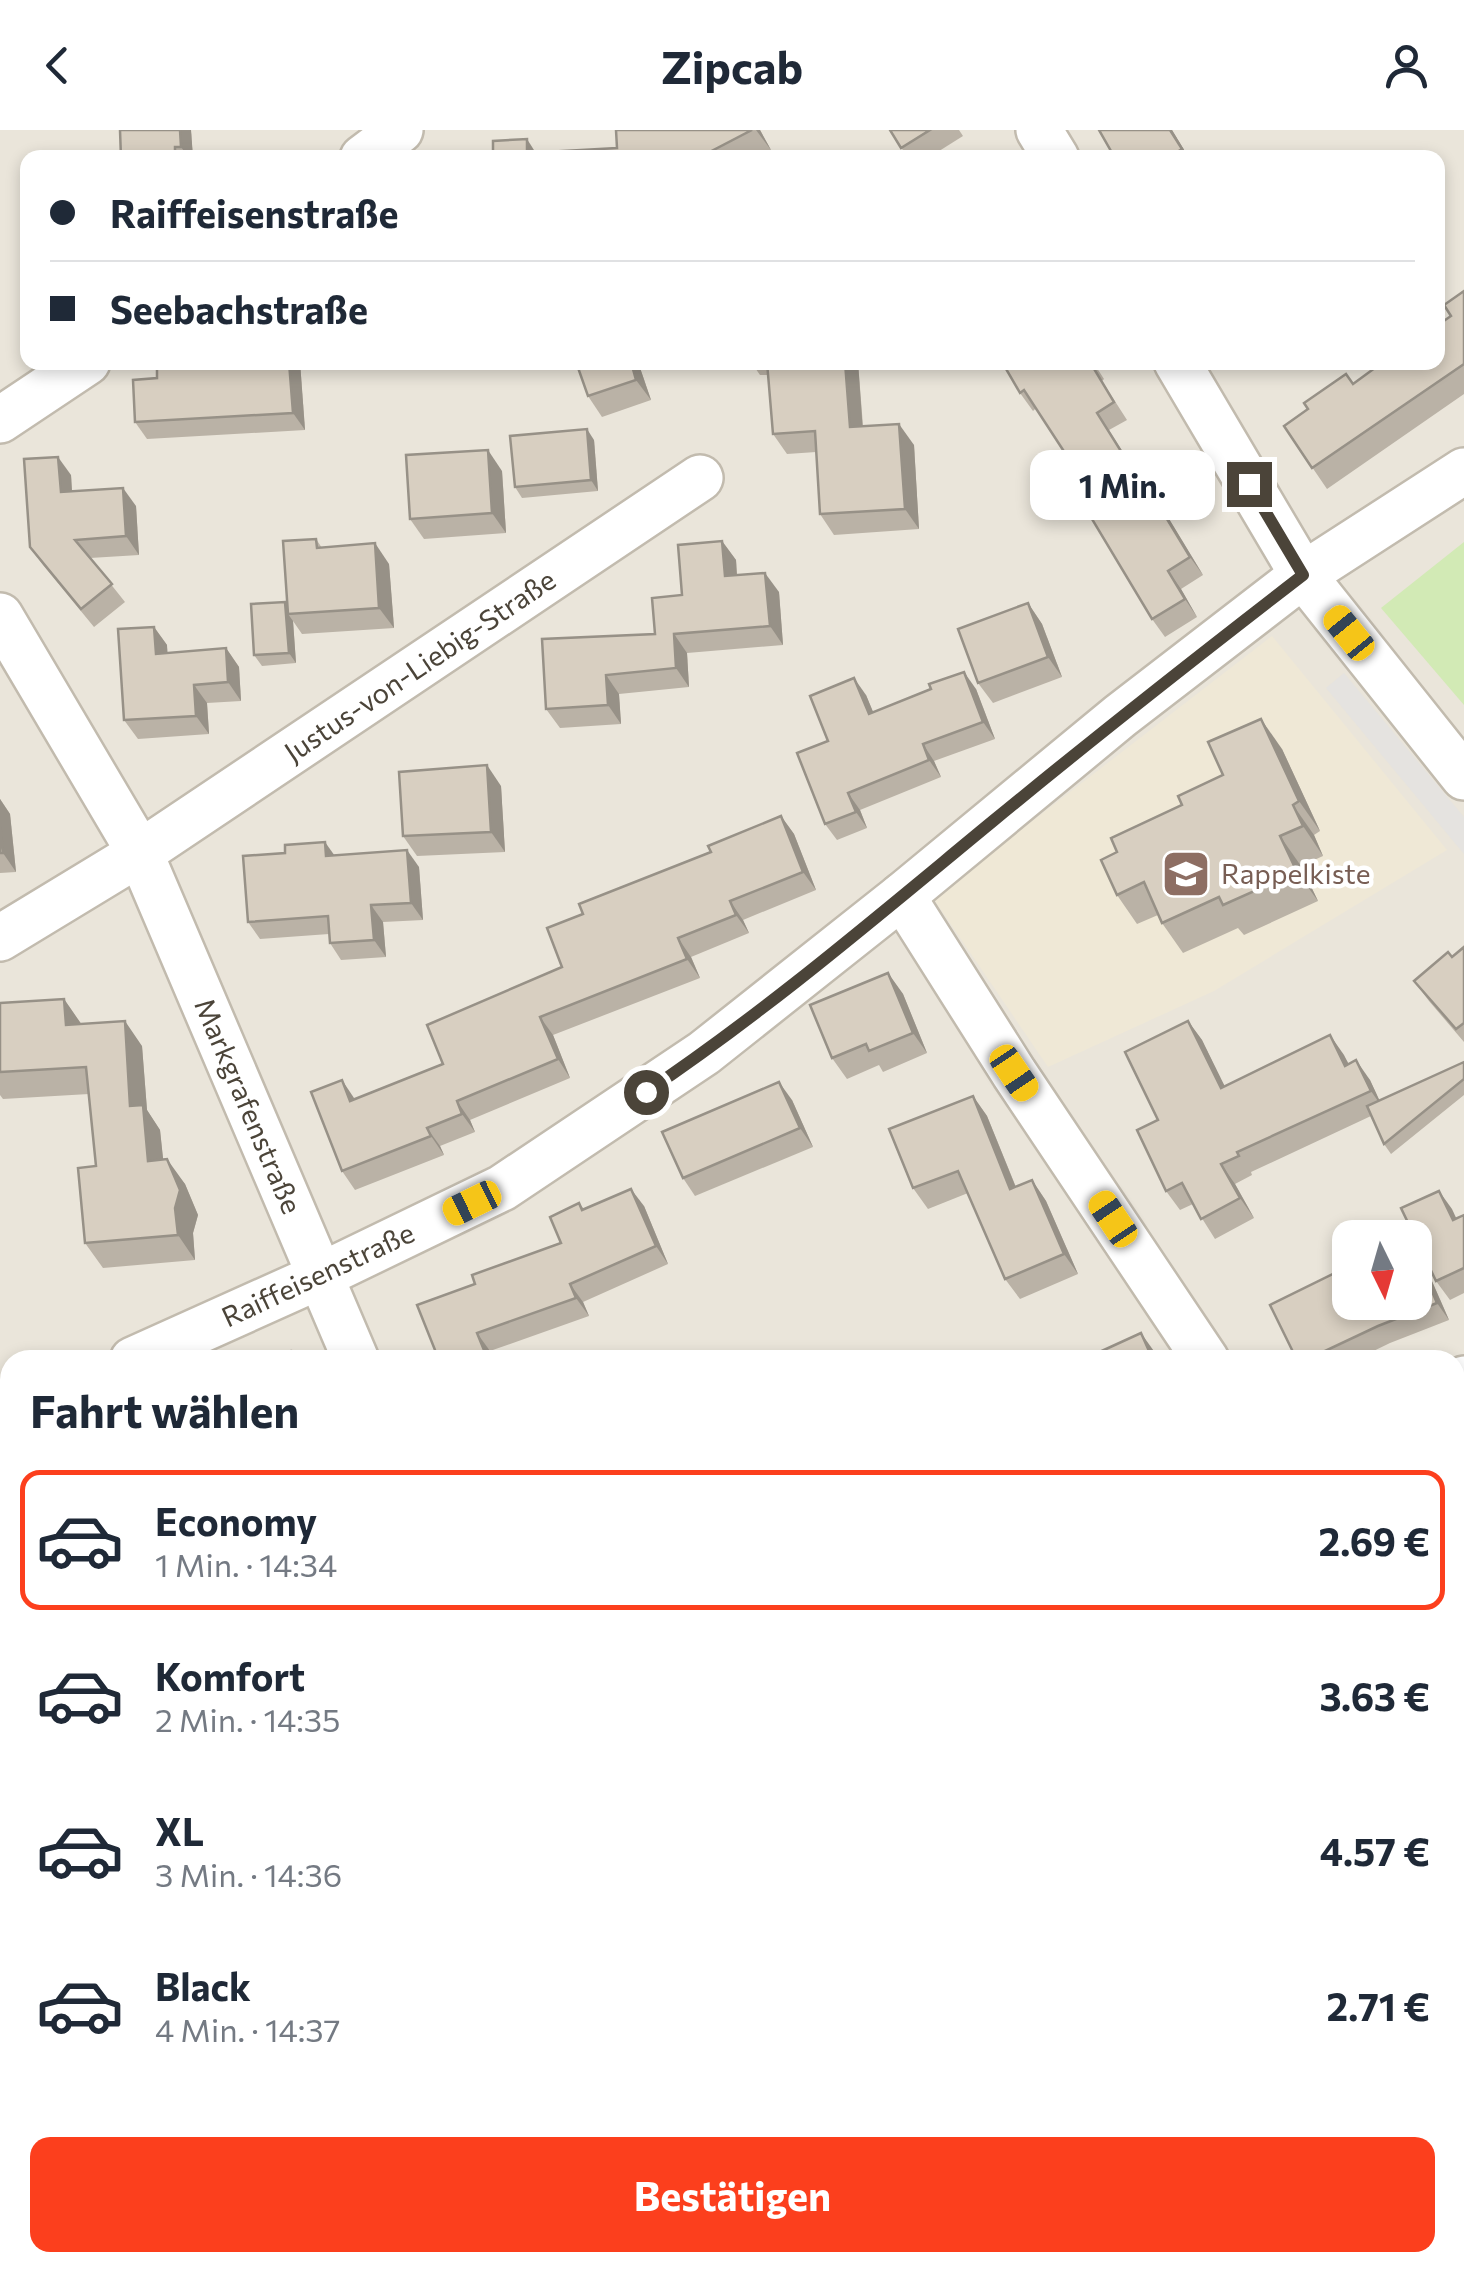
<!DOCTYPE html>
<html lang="de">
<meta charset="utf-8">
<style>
:root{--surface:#fff;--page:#f2f2f3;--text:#1f2937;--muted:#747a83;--line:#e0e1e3;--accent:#fc3f1d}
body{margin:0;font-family:Commissioner,sans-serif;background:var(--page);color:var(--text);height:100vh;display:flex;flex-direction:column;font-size:38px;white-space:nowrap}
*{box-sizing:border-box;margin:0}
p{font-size:32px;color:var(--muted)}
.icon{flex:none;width:55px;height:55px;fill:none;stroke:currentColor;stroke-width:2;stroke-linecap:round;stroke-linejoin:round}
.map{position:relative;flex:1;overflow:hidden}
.side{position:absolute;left:0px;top:1220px;width:1465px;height:922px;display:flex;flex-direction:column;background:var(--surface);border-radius:30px 30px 0 0;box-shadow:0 5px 15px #0003}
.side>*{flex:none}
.top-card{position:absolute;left:20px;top:20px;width:1425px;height:220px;border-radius:20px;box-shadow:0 5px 15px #0003;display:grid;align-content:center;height:220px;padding:0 30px;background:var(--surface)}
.needle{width:65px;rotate:175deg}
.tools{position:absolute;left:1332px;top:1090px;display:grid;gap:20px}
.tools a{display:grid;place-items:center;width:100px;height:100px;border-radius:20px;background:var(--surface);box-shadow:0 5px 15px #0003;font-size:50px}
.end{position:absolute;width:45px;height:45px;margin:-22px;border:12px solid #4b4439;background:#fff;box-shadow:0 0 0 5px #fff}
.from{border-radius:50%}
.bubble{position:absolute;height:70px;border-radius:20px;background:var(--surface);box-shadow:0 5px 15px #0003;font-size:32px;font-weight:700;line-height:70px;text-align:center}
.car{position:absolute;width:30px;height:60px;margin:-30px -15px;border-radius:12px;box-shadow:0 0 8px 2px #0007;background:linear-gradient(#f5c518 24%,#345 0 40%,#f5c518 0 76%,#345 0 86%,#f5c518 0)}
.top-card b{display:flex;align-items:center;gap:35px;height:95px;font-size:38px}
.top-card b+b{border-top:2px solid var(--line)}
.top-card i{width:25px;height:25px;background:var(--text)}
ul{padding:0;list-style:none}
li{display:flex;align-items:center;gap:30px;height:140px;margin:0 20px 15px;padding:0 10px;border:5px solid transparent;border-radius:20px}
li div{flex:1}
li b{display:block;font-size:38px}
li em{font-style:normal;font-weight:700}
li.current{border-color:var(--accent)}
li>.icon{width:90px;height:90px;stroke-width:1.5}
h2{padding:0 30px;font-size:45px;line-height:120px}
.button{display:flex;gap:20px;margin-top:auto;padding:20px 30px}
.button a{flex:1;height:115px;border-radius:20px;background:var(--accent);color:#fff;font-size:40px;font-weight:700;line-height:115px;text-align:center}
header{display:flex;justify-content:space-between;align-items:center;height:130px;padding:0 30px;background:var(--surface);font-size:45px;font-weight:700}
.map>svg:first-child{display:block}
.residential{fill:#eae5da;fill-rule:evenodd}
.education{fill:#efe8d6}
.green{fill:#d2eab5}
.parking{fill:#e5e3e0}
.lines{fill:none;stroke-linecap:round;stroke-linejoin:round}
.minor-casing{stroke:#c2bbae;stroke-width:50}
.minor{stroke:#fff;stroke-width:45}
.wall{fill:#bab2a6}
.shaded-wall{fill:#979187}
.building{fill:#d8cfc1;stroke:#979187;stroke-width:2.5}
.route{stroke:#4b4439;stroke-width:12}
.labels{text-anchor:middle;stroke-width:9;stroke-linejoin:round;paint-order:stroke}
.street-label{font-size:28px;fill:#4b4439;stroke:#fff}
.education-label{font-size:28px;fill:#785e54;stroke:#fff;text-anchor:start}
</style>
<header><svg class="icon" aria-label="back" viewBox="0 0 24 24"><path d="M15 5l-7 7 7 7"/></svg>Zipcab<svg class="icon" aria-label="person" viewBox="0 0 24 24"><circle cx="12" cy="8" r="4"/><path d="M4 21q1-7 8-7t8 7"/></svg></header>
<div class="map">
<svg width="1464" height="2141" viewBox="0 0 1464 2141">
<rect width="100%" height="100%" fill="#f6f3ec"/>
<path class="residential" d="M0,0H1464V2141H0ZM28,28H1438V232H28ZM1350,1108H1415V1172H1350ZM10,1230H1455V2132H10Z"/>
<path class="education" d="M1272,506L1447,720L1214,861L1048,937L933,768Z"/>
<g class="green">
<path d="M1464,412V575L1381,478Z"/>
<path d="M1086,2133L1090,2141H740L737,2133Z"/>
</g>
<path class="parking" d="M1344,543L1464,687V724L1326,558Z"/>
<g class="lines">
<g class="minor-casing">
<g id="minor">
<path d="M1039,0L1056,28"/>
<path d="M363,28L400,0"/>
<path d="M1177,232L1303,445L1464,647"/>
<path d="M0,290L87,232"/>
<path d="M0,486L140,723L356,1230"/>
<path d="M902,766L1014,943L1206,1230"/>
<path d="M0,808L140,723L700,348"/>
<path d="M133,1230L320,1146L502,1058L704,923L902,766L1120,586L1303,445L1464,341"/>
<path d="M1455,1254L1464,1249"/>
<path d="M0,1289L10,1285"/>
<path d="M0,1730L10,1727"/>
<path d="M1455,1812L1464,1804"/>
<path d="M0,2106L10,2103"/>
<path d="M334,2132L337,2141"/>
<path d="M712,2132L716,2141"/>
</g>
</g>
<use href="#minor" class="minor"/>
</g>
<g class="wall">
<path d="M191,0L193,28H121Z"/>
<path d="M616,0H760L771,20L756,28H493L536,23L617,18Z"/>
<path d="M890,0H959L963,6L928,28H908Z"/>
<path d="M1172,0L1189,28H1115Z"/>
<path d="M1464,161V264L1327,359L1284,296L1353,254L1451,186Z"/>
<path d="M206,232H300L305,300L147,309L135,292L157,248Z"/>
<path d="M576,232H638L651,270L602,287L588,266Z"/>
<path d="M751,232H858L863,296L914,315L919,399L834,405L820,384L816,322L787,324L773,304L768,245H760Z"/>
<path d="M1002,232H1093L1104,249L1102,251L1127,290L1109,300L1145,357L1160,374L1203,445L1181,459L1197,487L1165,507L1152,489L1065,323L1036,278L1033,281L1020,263Z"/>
<path d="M594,310L598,361L522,368L515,357Z"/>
<path d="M502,341L506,403L424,409L410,389Z"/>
<path d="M71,345L72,361L136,376L139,425L90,428L125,472L94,497L43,435L30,417Z"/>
<path d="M316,409L322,418L389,434L394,498L302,504L293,491L296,533L262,536L254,525L288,475Z"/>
<path d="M722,411L736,430L737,445L779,462L783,515L687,523L689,557L619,564L621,594L560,598L546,579L655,504Z"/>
<path d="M1028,473L1042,494L1062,547L993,573L978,553Z"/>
<path d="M154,497L167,515V523L226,518L239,537L241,571L207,573L209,604L138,609L124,590Z"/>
<path d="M976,559L995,609L934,631L941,647L860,680L867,698L837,710L825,694L828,611L866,565L873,582Z"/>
<path d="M1282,619L1320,701L1314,705L1323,726L1301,736L1318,771L1244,805L1238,798L1183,823L1162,793L1158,785L1137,794L1117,765V722L1182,675Z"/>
<path d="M501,656L505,722L417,726L403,706Z"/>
<path d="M0,669L10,684L16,742L0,743Z"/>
<path d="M781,686L794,704L816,760L743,790L749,803L691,827L700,848L553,905L570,948L470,990L475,1002L440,1016L444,1025L355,1060L342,1041L355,969L443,934L562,837L583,784Z"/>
<path d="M334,725L419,737L423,790L383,792L386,827L341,830L330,813L329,804L260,809L248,792Z"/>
<path d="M1464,817V912L1429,871L1414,851L1452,827Z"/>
<path d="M888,843L903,864L927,923L883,942L879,935L847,949L832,928Z"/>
<path d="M64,869L81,894L142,916L147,980L160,1000L163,1029L185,1054L198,1085L193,1103L195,1130L103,1138L85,1113L96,1036L89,964L3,969L0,965V873Z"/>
<path d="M1188,891L1202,910L1224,956L1330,905L1349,934L1370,950L1379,970L1464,932V965L1391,1024L1384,1014L1371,986L1251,1042L1252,1045L1235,1054L1254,1088L1215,1109L1193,1074L1180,1080L1166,1061L1158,990Z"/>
<path d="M973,966L987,986L1016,1057L1032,1050L1046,1071L1078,1144L1020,1169L1005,1149L968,1063L928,1079L913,1058Z"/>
<path d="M792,970L813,1017L695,1066L683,1048Z"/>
<path d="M1439,1061L1456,1089L1464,1085V1163L1450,1170L1436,1151Z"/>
<path d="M579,1073L584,1079L644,1076L668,1134L583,1172L589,1186L490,1221L493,1230H439L475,1154L561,1113Z"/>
<path d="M1419,1131L1431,1149L1449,1190L1390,1213L1355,1230H1297L1347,1161L1350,1166Z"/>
<path d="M0,1334L10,1340V1425L0,1426Z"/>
<path d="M1464,1351V1437L1455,1442V1357Z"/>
<path d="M10,1517V1656L0,1660V1550L8,1547Z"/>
<path d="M1455,1692L1464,1703V1736L1455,1743Z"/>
<path d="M10,1808V1866L0,1869V1811Z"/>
<path d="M1464,1873V1954L1455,1961V1879Z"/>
<path d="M10,1971V2060L0,2063V1975Z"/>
<path d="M461,2132H485L468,2141Z"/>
<path d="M1141,2132H1196L1180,2141H1167L1165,2139L1161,2141H1147Z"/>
</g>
<g class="shaded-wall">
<path d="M180,0H191L193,28H189L181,17Z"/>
<path d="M756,0H760L771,20Z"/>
<path d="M1170,0H1172L1189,28L1182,19Z"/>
<path d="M527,9L539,28L527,23Z"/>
<path d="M289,232H300L305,300L293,283Z"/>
<path d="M631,232H638L651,270L636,250Z"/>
<path d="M845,232H858L864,317L850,297Z"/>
<path d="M899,294L914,315L919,399L905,379Z"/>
<path d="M587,299L594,310L598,361L591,350Z"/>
<path d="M488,320L502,341L506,403L492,383Z"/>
<path d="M58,327L71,345L73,380L61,362Z"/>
<path d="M1147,356L1160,374L1203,445L1190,427Z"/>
<path d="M123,358L136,376L139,425L126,406Z"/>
<path d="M722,411L736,430L738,465L725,446Z"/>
<path d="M375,413L389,434L394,498L379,478Z"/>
<path d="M1168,441L1181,459L1197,487L1185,469Z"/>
<path d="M765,443L779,462L783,515L770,496Z"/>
<path d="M285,472L293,482L288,484L293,491L296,533L289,523Z"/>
<path d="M1028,473L1042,494L1062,547L1048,527Z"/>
<path d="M154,497L167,515L169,543L156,524Z"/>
<path d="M674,504L687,523L689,557L676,538Z"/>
<path d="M226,518L239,537L241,571L228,552Z"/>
<path d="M964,542L976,559L995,609L983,592Z"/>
<path d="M606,545L619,564L621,594L608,575Z"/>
<path d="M854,548L866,565L881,601L869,584Z"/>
<path d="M194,555L207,573L209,604L196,586Z"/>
<path d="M1261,589L1282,619L1320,701L1299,671Z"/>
<path d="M923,614L934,631L941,647L929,630Z"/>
<path d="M487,635L501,656L505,722L491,702Z"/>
<path d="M848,663L860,680L867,698L856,682Z"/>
<path d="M0,669L10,684L16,742L3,723L0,693Z"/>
<path d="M1293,675L1314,705L1323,726L1303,696Z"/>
<path d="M781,686L794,704L816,760L803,742Z"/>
<path d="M1280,706L1301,736L1318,771L1297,742Z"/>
<path d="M325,712L337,729L326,726Z"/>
<path d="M407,720L419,737L423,790L411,773Z"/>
<path d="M730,771L743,790L749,803L736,785Z"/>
<path d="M371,775L383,792L386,827L374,810Z"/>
<path d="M678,808L691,827L700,848L687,829Z"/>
<path d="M888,843L903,864L927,923L913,903Z"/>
<path d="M64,869L82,895H66Z"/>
<path d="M540,887L553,905L570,948L558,929Z"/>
<path d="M125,891L142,916L147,980L160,1000L166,1056L148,1031L130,976Z"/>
<path d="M1188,891L1202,910L1235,977L1221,958Z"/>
<path d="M1330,905L1344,925L1359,955L1345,936Z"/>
<path d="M1356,930L1370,950L1384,980L1371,961Z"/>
<path d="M342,950L354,968L363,989L350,971Z"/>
<path d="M779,952L792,970L813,1017L800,998Z"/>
<path d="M973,966L987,986L1025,1080L1010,1059Z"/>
<path d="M457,971L470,990L475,1002L462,984Z"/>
<path d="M427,998L440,1016L444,1025L431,1006Z"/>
<path d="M167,1029L185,1054L198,1085L193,1103L195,1130L178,1105Z"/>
<path d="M1221,1034L1235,1054L1254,1088L1240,1068Z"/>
<path d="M1032,1050L1046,1071L1078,1144L1064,1124Z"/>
<path d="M631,1059L644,1076L668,1134L656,1116Z"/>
<path d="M1439,1061L1452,1079L1464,1105L1453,1090Z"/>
<path d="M1419,1131L1431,1149L1449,1190L1437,1173Z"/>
<path d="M1335,1143L1347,1161L1350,1166V1172Z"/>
<path d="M570,1154L583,1172L589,1186L576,1168Z"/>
<path d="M477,1203L490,1221L493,1230H488Z"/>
<path d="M1141,1203L1156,1224L1158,1230H1153Z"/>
</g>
<g class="building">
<path d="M120,0H180L181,17H175V28H121Z"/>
<path d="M616,0H752L698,28H493V11L527,9V23L617,18Z"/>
<path d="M890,0H930L901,18Z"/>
<path d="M1099,0H1170L1182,19L1167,28H1115Z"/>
<path d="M1464,161V234L1312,338L1284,296L1308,279L1304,273L1346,244L1353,254L1383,232H1438V195L1451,186L1444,175Z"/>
<path d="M206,232H289L293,283L135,292L133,250L157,248V237Z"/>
<path d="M576,232H631L636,250L588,266Z"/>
<path d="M767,232H845L850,297L899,294L905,379L820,384L815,301L773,304Z"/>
<path d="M1002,232H1090L1114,272L1097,283L1144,358L1147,356L1190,427L1168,441L1185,469L1152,489L1056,329L1065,323L1024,260L1020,263Z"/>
<path d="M587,299L591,350L515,357L510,306Z"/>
<path d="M488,320L492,383L410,389L406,325Z"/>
<path d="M58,327L61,362L123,358L126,406L75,410L112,454L81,479L30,417L24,329Z"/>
<path d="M316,409L317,418L375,413L379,478L288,484L283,411Z"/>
<path d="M722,411L725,446L765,443L770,496L674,504L676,538L606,545L608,575L546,579L542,509L655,504L652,468L682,465L678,415Z"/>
<path d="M285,472L289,523L254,525L251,474Z"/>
<path d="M1028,473L1048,527L978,553L958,499Z"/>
<path d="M154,497L156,524L226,518L228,552L194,555L196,586L124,590L118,499Z"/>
<path d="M964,542L983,592L923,614L929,630L848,663L856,682L825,694L797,623L828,611L810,566L854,548L869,584L931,559L929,554Z"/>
<path d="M1261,589L1299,671L1293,675L1303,696L1280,706L1297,742L1223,775L1219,767L1162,793L1144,752L1117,765L1101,730L1117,722L1111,708L1182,675L1178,666L1223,645L1208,612Z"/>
<path d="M487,635L491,702L403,706L399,642Z"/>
<path d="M781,686L803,742L730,771L736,785L678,808L687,829L540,887L558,929L457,971L462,984L427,998L431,1006L342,1041L311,962L342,950L350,971L443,934L427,895L562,837L547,798L583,784L579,774L711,722L708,716Z"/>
<path d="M0,693L3,723H0Z"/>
<path d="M325,712L326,726L407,720L411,773L371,775L374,810L330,813L328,786L248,792L243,726L285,723V715Z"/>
<path d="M1464,817V893L1456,899L1414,851L1448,822L1452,827Z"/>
<path d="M888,843L913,903L869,921L866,914L832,928L810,875Z"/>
<path d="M64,869L66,895L125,891L130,976L143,975L148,1031L167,1029L180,1060L175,1078L178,1105L85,1113L78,1038L96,1036L86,937L0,942V873Z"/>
<path d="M1188,891L1221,958L1330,905L1345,936L1356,930L1371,961L1237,1022L1239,1026L1221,1034L1240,1068L1201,1089L1182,1053L1166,1061L1137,1000L1158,990L1125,922Z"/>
<path d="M1464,932V949L1384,1014L1367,976Z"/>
<path d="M779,952L800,998L683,1048L662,1002Z"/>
<path d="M973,966L1010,1059L1032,1050L1064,1124L1005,1149L958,1041L913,1058L889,999Z"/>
<path d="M631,1059L656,1116L570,1154L576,1168L477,1203L488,1230H439L417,1175L475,1154L472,1145L561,1113L550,1087L579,1073L582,1080Z"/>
<path d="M1439,1061L1453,1090L1464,1085V1138L1436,1151L1401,1078Z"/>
<path d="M1419,1131L1437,1173L1378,1196L1306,1230H1297L1270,1175L1335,1143L1347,1168L1350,1167V1172H1415V1133Z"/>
<path d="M1141,1203L1153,1230H1082Z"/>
<path d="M291,1221L292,1230H223V1227Z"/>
<path d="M0,1334H6V1342H10V1406L0,1407Z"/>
<path d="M1464,1351V1409L1455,1414V1357Z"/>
<path d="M10,1517V1633L0,1636V1550L8,1547L0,1521Z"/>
<path d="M1455,1692L1464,1703L1455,1710Z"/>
<path d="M10,1808V1852L8,1845L0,1847V1811Z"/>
<path d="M1464,1873V1928L1455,1934V1879Z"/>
<path d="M10,1971V2037L0,2041V1975Z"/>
<path d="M1455,2113L1464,2124V2141H1413L1423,2132H1455Z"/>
<path d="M178,2132H202L205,2141H157Z"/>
<path d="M498,2132H558L562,2141H503Z"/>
</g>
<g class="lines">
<path class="route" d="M646,962C768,880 880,784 993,691C1095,607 1198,526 1303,445L1249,354"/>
</g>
<defs>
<g id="school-square" transform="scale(2.5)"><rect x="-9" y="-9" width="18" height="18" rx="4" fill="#8d6e63" stroke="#fff"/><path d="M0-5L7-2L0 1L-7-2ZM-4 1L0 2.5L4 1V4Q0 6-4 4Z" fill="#fff"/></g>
</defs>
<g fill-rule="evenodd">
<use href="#school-square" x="1186" y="744"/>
</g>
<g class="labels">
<g class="street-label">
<text transform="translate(420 536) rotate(-34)" y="10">Justus-von-Liebig-Straße</text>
<text transform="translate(248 976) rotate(67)" y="10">Markgrafenstraße</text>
<text transform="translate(318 1145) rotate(-25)" y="10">Raiffeisenstraße</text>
</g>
<g class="education-label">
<text x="1221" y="754">Rappelkiste</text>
</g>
</g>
</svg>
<div class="tools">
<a><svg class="needle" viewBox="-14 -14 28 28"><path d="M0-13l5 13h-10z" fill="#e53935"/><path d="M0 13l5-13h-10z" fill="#747a83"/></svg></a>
</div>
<i class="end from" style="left:646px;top:962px"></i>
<i class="end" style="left:1249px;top:354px"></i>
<div class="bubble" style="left:1030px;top:320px;width:185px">1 Min.</div>
<i class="car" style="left:1349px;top:503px;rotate:321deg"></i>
<i class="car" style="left:1014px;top:943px;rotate:146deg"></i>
<i class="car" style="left:472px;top:1073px;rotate:244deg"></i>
<i class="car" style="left:1113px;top:1089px;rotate:326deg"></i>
<div class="top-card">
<b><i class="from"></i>Raiffeisenstraße</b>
<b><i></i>Seebachstraße</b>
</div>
<section class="side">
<h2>Fahrt wählen</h2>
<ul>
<li class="current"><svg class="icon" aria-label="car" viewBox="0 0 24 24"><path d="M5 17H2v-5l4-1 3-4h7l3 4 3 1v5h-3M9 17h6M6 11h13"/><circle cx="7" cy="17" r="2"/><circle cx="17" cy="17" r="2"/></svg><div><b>Economy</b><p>1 Min. · 14:34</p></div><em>2.69 €</em></li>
<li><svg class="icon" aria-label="car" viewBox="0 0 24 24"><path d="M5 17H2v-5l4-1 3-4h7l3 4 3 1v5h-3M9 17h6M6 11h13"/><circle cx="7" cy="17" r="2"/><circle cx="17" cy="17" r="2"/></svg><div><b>Komfort</b><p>2 Min. · 14:35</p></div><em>3.63 €</em></li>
<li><svg class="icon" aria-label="car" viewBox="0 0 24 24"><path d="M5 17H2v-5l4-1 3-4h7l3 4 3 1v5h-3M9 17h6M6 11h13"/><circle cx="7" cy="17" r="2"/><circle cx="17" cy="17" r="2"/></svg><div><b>XL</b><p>3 Min. · 14:36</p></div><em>4.57 €</em></li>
<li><svg class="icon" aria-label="car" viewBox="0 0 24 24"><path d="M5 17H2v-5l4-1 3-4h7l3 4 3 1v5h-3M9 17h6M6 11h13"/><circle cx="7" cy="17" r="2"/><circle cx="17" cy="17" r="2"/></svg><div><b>Black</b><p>4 Min. · 14:37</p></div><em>2.71 €</em></li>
</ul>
<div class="button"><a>Bestätigen</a></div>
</section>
</div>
